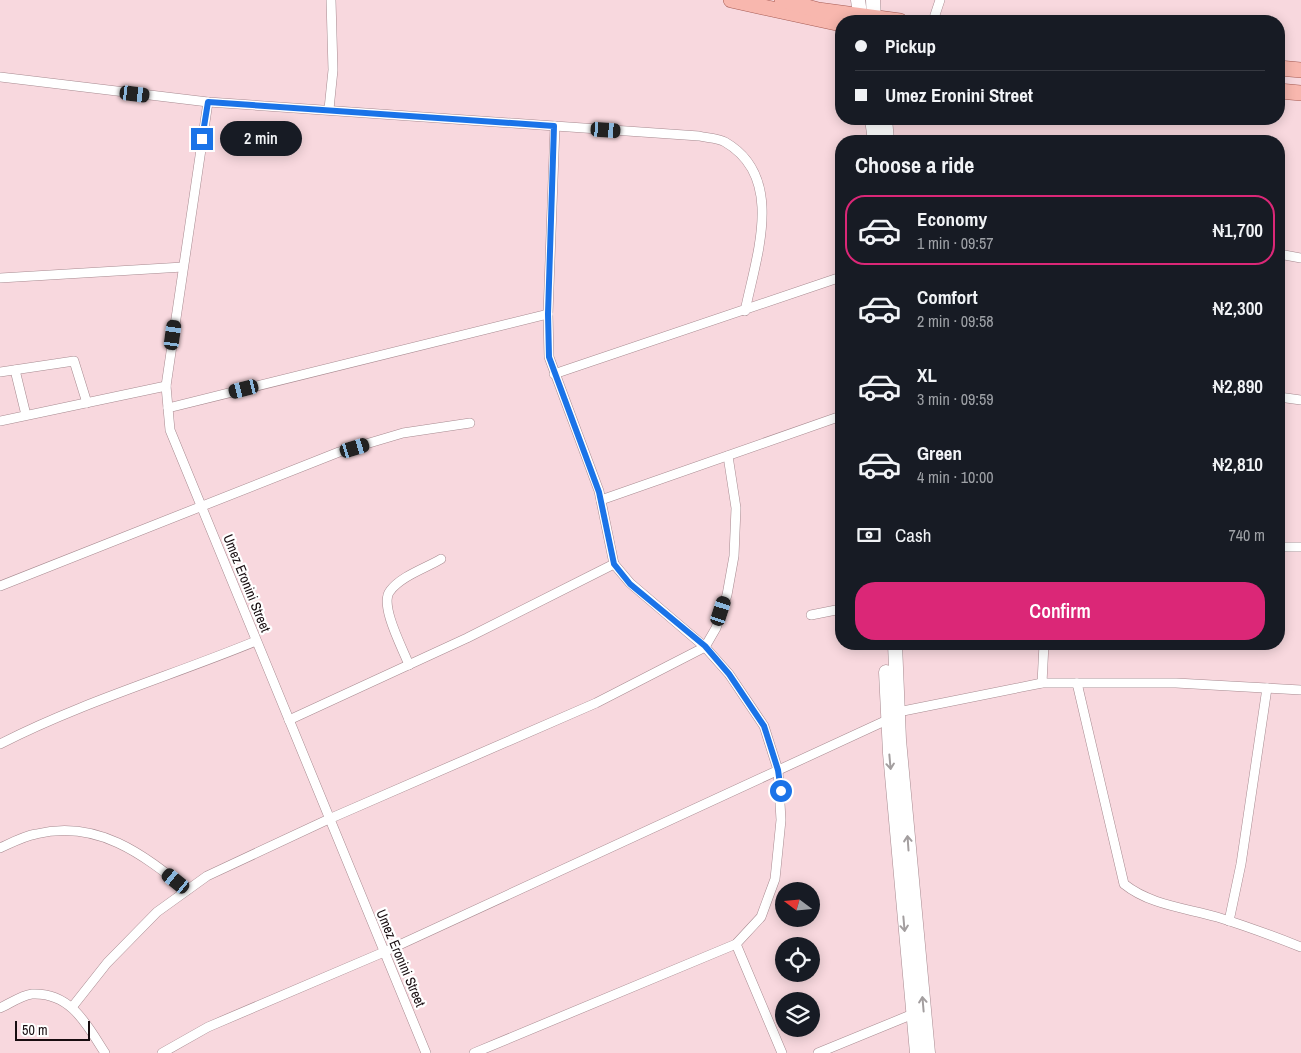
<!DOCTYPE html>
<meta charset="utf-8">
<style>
:root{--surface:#171b24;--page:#20242c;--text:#f1f3f6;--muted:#9ea1a6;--line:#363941;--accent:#db2777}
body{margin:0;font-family:"Archivo Narrow",sans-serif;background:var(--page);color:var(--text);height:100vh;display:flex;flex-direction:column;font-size:19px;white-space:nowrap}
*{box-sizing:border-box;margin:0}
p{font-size:16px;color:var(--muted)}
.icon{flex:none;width:28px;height:28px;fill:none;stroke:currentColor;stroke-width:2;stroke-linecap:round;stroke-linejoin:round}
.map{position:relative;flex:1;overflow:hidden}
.side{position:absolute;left:835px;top:135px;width:450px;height:515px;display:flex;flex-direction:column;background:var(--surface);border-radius:20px;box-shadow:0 2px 12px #0003}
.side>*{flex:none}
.top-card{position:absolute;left:835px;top:15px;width:450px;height:110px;border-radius:20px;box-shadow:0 2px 12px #0003;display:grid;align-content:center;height:110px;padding:0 20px;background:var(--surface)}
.needle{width:32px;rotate:286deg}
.controls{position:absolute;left:775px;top:882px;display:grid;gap:10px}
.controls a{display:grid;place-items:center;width:45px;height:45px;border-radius:50%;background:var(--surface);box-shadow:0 2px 12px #0003;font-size:25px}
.scale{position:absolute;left:15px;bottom:12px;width:75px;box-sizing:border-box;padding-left:5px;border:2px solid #180d10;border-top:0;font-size:14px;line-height:18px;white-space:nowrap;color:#180d10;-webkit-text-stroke:4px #fff;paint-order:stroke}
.end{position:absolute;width:22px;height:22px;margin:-11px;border:6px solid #1a73e8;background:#fff;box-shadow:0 0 0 2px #fff}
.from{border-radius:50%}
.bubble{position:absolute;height:35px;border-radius:18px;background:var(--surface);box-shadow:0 2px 12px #0003;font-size:16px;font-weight:600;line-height:35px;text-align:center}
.car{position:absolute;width:15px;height:30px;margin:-15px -8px;border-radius:6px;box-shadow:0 0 4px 1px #0007;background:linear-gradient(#222 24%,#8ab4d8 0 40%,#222 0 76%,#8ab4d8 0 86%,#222 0)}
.top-card b{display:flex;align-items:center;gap:18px;height:48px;font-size:19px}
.top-card b+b{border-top:1px solid var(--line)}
.top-card i{width:12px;height:12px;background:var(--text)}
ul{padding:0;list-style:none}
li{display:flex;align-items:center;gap:15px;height:70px;margin:0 10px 8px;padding:0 10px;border:2px solid transparent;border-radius:20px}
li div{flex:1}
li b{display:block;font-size:19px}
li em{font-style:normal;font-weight:600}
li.current{border-color:var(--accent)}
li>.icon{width:45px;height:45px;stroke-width:1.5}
h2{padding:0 20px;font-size:22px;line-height:60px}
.pay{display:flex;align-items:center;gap:12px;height:55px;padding:0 20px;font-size:19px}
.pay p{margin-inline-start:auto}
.action{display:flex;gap:10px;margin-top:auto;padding:10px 20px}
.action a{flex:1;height:58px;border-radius:20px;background:var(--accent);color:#fff;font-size:20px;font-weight:600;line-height:58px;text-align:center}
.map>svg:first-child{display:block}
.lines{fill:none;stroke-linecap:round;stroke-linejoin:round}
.street-casing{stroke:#a78a90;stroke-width:10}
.secondary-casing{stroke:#a78a90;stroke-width:15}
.primary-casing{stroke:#a65c54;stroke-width:16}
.street{stroke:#fff;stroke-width:9}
.secondary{stroke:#fff;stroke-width:14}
.primary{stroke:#f8b7ae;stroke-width:15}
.oneway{stroke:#a39e9f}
.route{stroke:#1a73e8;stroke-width:6}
.labels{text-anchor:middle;stroke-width:4.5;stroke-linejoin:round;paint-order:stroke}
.street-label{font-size:14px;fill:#180d10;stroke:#fff}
</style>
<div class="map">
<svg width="1301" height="1053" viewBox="0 0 1301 1053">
<rect width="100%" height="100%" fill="#f8d8de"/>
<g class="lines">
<g class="street-casing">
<g id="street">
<path d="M933,21L940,0"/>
<path d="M0,77L208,102L699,136C707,138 718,138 725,142C786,177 756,257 745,311"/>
<path d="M208,102L166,386L170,430L426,1053"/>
<path d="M329,109L333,70L331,0"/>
<path d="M1279,254L1301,258"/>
<path d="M0,278L183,267"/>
<path d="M15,370L26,415"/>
<path d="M0,372L74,361L87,403"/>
<path d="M554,374L841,277"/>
<path d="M1279,397L1301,400"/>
<path d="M168,408L548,314"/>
<path d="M0,421L166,386"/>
<path d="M601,500L841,416"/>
<path d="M1279,547H1301"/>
<path d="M0,586L339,452L403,433L470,423"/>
<path d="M811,615L841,609"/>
<path d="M409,665C403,649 379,605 390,591C401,576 426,568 441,559"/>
<path d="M1042,683L1044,644"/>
<path d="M1077,683L1124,884C1150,905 1186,908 1217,917C1246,926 1273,936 1301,947"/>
<path d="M898,712L1042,683H1176L1301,690"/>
<path d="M289,720L467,638L614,564"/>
<path d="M0,744C82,702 171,676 256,641"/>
<path d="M0,848C11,843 24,836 36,834C97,819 143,854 187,890"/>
<path d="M1229,921L1241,864L1267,688"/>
<path d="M736,944L782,1053"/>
<path d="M73,1006L107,963L157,912L207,876L329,819L596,703L705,647L716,628L727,595L734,556L736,508L728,456"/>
<path d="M0,1008C9,1004 22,995 32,994C71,992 87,1025 105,1053"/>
<path d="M162,1053L208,1027L384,952L887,720"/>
<path d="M474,1053L736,944L761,917L775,879L781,820L778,770L764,726L729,674L705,647L630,583L614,564L599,491L549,357L548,314L555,126"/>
<path d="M818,1053L913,1014"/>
</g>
</g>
<g class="secondary-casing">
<g id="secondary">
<path d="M858,0L861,21"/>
<path d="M873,0L874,21"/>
<path d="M872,119L875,141"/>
<path d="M885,119L887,141"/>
<path d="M895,644L899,740L928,1053"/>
<path d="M886,672L890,753L917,1053"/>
</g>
</g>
<g class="primary-casing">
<g id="primary">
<path d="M731,0L841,24"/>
<path d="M782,0L818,10L900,21"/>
<path d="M1279,68L1301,70"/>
<path d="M1279,91L1301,93"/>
</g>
</g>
<use href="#street" class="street"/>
<use href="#secondary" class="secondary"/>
<use href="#primary" class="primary"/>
</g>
<defs><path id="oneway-shaft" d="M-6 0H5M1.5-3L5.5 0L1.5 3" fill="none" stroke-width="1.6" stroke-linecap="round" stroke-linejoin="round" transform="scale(1.25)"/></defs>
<g class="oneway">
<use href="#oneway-shaft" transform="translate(890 762) rotate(85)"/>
<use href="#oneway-shaft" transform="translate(908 843) rotate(-94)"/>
<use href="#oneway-shaft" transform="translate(904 924) rotate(85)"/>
<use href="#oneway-shaft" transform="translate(923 1004) rotate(-95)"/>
</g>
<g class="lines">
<path class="route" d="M202,139L208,102L554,126L548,314L549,357L599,492L614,564L630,584L705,646L729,674L764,726L778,770L781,791"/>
</g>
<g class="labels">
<g class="street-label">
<text transform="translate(247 583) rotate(68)" y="5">Umez Eronini Street</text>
<text transform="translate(401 958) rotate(67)" y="5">Umez Eronini Street</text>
</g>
</g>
</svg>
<div class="controls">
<a><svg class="needle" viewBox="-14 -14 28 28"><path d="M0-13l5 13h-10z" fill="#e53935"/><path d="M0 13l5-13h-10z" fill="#9ea1a6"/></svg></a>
<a><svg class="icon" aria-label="locate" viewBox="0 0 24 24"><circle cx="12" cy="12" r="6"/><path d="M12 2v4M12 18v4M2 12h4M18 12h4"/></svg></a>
<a><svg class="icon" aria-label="layers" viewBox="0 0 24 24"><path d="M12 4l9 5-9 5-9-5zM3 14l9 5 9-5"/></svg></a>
</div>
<div class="scale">50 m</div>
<i class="end from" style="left:781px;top:791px"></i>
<i class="end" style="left:202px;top:139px"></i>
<div class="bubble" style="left:220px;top:121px;width:82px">2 min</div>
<i class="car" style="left:135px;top:94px;rotate:97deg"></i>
<i class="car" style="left:606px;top:130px;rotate:94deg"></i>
<i class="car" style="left:173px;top:335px;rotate:8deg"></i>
<i class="car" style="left:244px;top:389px;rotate:256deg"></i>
<i class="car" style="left:355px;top:448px;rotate:73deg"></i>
<i class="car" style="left:721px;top:611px;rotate:18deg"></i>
<i class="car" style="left:176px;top:881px;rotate:309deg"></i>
<div class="top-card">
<b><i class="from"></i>Pickup</b>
<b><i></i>Umez Eronini Street</b>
</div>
<section class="side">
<h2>Choose a ride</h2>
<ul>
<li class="current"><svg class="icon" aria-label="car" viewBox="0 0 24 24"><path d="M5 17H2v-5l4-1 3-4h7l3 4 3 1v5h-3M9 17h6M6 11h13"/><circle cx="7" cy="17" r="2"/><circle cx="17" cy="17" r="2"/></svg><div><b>Economy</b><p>1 min · 09:57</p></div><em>₦1,700</em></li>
<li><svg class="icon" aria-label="car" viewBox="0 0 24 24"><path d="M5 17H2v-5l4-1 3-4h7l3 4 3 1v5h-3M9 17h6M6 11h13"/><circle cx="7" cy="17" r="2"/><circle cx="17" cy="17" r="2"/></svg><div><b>Comfort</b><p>2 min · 09:58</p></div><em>₦2,300</em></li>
<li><svg class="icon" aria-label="car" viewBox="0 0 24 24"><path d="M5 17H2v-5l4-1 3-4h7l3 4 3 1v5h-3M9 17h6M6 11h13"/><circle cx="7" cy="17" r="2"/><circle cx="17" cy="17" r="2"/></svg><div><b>XL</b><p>3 min · 09:59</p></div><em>₦2,890</em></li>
<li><svg class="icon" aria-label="car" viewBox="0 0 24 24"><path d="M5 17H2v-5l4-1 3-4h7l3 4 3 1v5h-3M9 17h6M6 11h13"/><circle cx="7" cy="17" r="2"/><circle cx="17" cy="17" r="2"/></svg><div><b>Green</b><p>4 min · 10:00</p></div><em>₦2,810</em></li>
</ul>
<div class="pay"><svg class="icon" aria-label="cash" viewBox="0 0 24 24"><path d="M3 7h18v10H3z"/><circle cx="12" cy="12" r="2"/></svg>Cash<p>740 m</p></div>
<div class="action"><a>Confirm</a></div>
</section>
</div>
